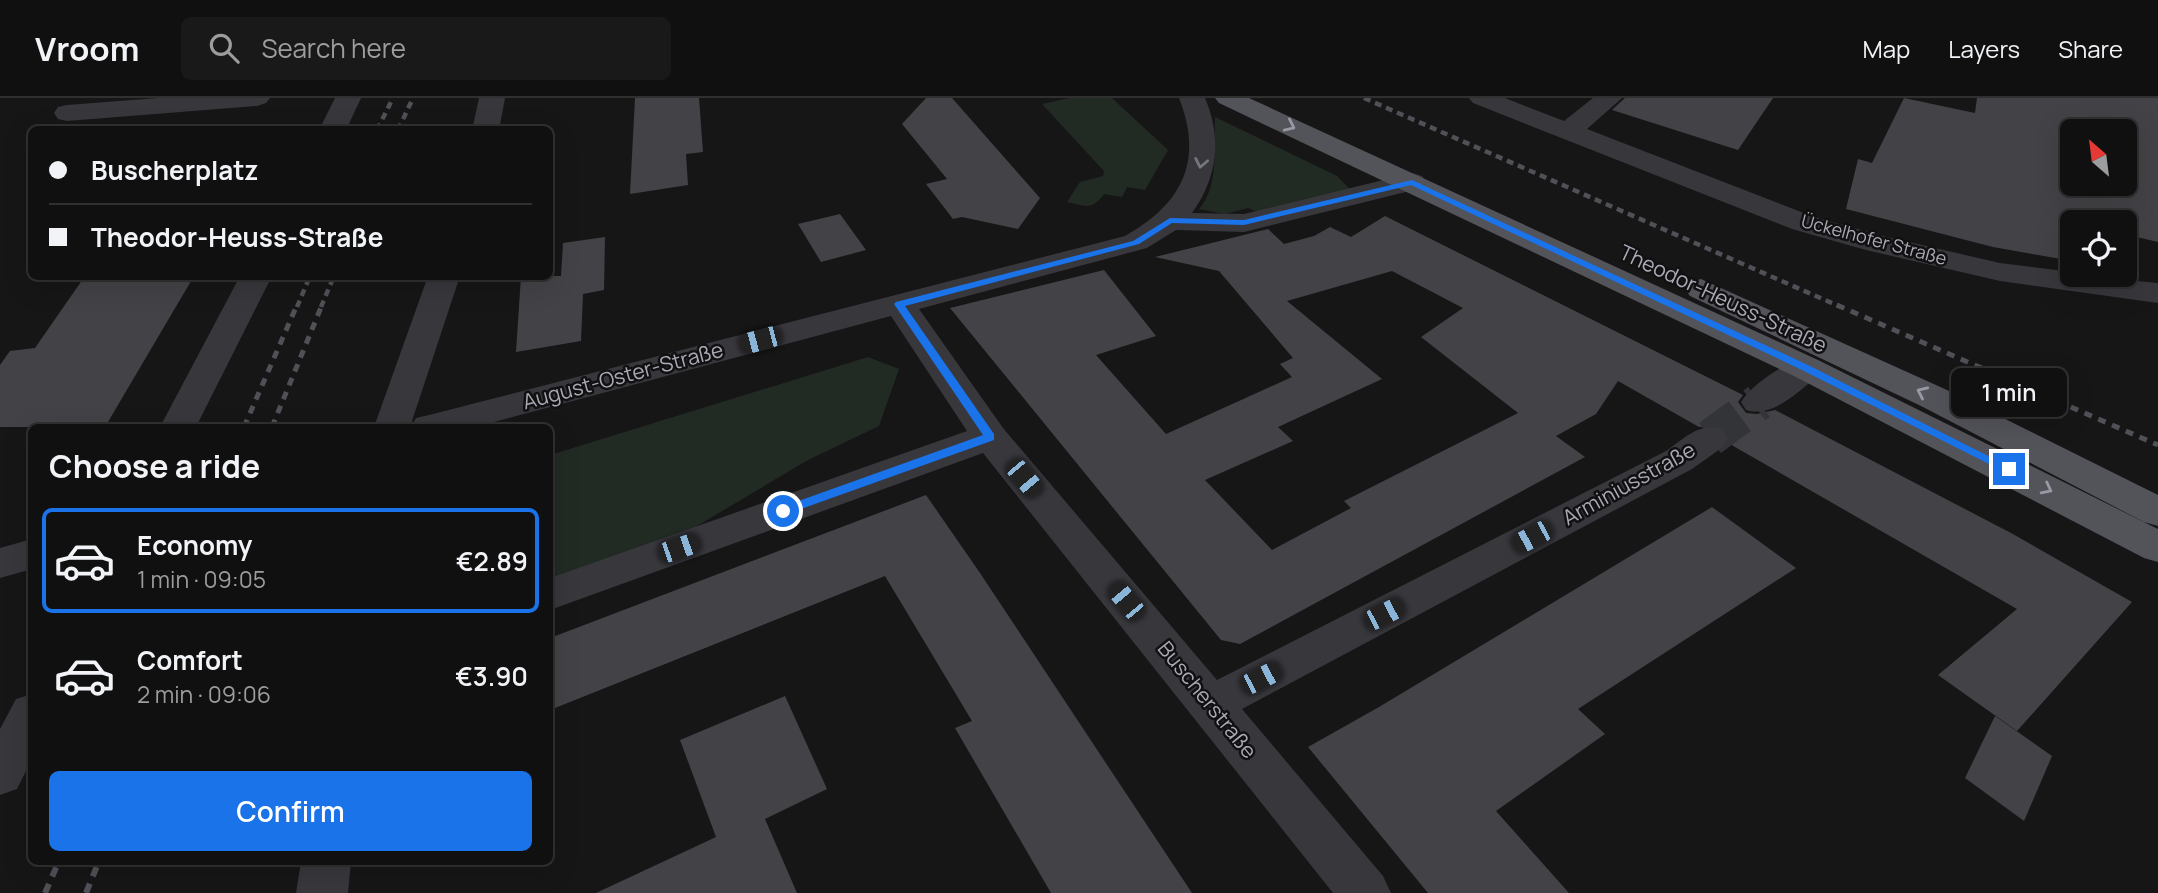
<!DOCTYPE html>
<meta charset="utf-8">
<style>
:root{--surface:#101011;--page:#19191a;--text:#f1f3f6;--muted:#9c9d9f;--line:#303031;--accent:#1a73e8}
body{margin:0;font-family:Manrope,sans-serif;background:var(--page);color:var(--text);height:100vh;display:flex;flex-direction:column;font-size:26px;white-space:nowrap}
*{box-sizing:border-box;margin:0}
p{font-size:23px;color:var(--muted)}
.icon{flex:none;width:38px;height:38px;fill:none;stroke:currentColor;stroke-width:2;stroke-linecap:round;stroke-linejoin:round}
.map{position:relative;flex:1;overflow:hidden}
.side{position:absolute;left:28px;top:326px;width:525px;height:441px;display:flex;flex-direction:column;background:var(--surface);border-radius:10px;box-shadow:0 7px 28px #0002,0 0 0 2px var(--line)}
.side>*{flex:none}
.hud{position:absolute;left:28px;top:28px;width:525px;height:154px;border-radius:10px;box-shadow:0 7px 28px #0002,0 0 0 2px var(--line);display:grid;align-content:center;height:154px;padding:0 21px;background:var(--surface)}
.needle{width:46px;rotate:332deg}
.controls{position:absolute;left:2060px;top:21px;display:grid;gap:14px}
.controls a{display:grid;place-items:center;width:77px;height:77px;border-radius:10px;background:var(--surface);box-shadow:0 7px 28px #0002,0 0 0 2px var(--line);font-size:35px}
.end{position:absolute;width:32px;height:32px;margin:-16px;border:9px solid #1a73e8;background:#fff;box-shadow:0 0 0 4px #fff}
.from{border-radius:50%}
.bubble{position:absolute;height:49px;border-radius:10px;background:var(--surface);box-shadow:0 7px 28px #0002,0 0 0 2px var(--line);font-size:23px;font-weight:600;line-height:49px;text-align:center}
.car{position:absolute;width:21px;height:42px;margin:-21px -10px;border-radius:9px;box-shadow:0 0 5px 2px #0007;background:linear-gradient(#222 24%,#8ab4d8 0 40%,#222 0 76%,#8ab4d8 0 86%,#222 0)}
.hud b{display:flex;align-items:center;gap:24px;height:66px;font-size:26px}
.hud b+b{border-top:2px solid var(--line)}
.hud i{width:18px;height:18px;background:var(--text)}
ul{padding:0;list-style:none}
li{display:flex;align-items:center;gap:21px;height:105px;margin:0 14px 10px;padding:0 7px;border:4px solid transparent;border-radius:10px}
li div{flex:1}
li b{display:block;font-size:26px}
li em{font-style:normal;font-weight:600}
li.selected{border-color:var(--accent)}
li>.icon{width:63px;height:63px;stroke-width:1.5}
h2{padding:0 21px;font-size:32px;line-height:84px}
.button{display:flex;gap:14px;margin-top:auto;padding:14px 21px}
.button a{flex:1;height:80px;border-radius:10px;background:var(--accent);color:#fff;font-size:28px;font-weight:600;line-height:80px;text-align:center}
header{display:flex;align-items:center;gap:42px;box-sizing:border-box;height:98px;padding:0 35px;background:var(--surface);border-bottom:2px solid var(--line)}
header strong{font-size:33px}
nav{display:flex;gap:38px;margin-inline-start:auto;font-size:24px}
.search{width:490px;height:63px;background:var(--page);display:flex;align-items:center;gap:18px;box-sizing:border-box;padding:0 24px;border-radius:10px;color:var(--muted);font-size:26px}
.map>svg:first-child{display:block}
.green{fill:#222a24}
.building{fill:#434347;fill-rule:evenodd}
.lines{fill:none;stroke-linecap:round;stroke-linejoin:round}
.minor-tunnel{stroke:#333437;stroke-width:37;stroke-dasharray:37 18;stroke-linecap:butt}
.minor{fill:#37373c;fill-rule:evenodd}
.major{fill:#53535a;fill-rule:evenodd}
.rail-far2{stroke:#505157;stroke-width:4.5;stroke-dasharray:7 5;stroke-linecap:butt}
.rail-far1{stroke:#505157;stroke-width:5;stroke-dasharray:8 7;stroke-linecap:butt}
.rail{stroke:#505157;stroke-width:6;stroke-dasharray:10 8;stroke-linecap:butt}
.oneway{stroke:#9899a4}
.oneway2{stroke:#76767f}
.route{fill:#1a73e8}
.labels{text-anchor:middle;stroke-width:5;stroke-linejoin:round;paint-order:stroke}
.far-street-label{font-size:18px;fill:#a9aab6;stroke:#111112}
.street-label{font-size:21px;fill:#a9aab6;stroke:#111112}
</style>
<header>
<strong>Vroom</strong>
<div class="search"><svg class="icon" aria-label="search" viewBox="0 0 24 24"><circle cx="10" cy="10" r="6"/><path d="M15 15l6 6"/></svg>Search here</div>
<nav><a>Map</a><a>Layers</a><a>Share</a></nav>
</header>
<div class="map">
<svg width="2158" height="795" viewBox="0 0 2158 795">
<rect width="100%" height="100%" fill="#161617"/>
<g class="green">
<path d="M1069,0H1112L1168,52L1145,92L1127,89L1122,99L1104,96C1091,113 1086,108 1067,104L1080,84L1103,78L1104,73L1042,6Z"/>
<path d="M1215,19L1337,78L1351,92L1264,117L1248,110L1225,116L1199,111C1219,89 1214,47 1215,19Z"/>
<path d="M868,259L899,271L879,328L808,362L665,447L550,488V357Z"/>
</g>
<g class="building">
<path d="M635,0H699L703,54L686,56L688,87L630,96Z"/>
<path d="M926,0H952L1040,100L1018,131L962,119L953,121L926,86L947,81L902,26Z"/>
<path d="M1625,0H1773L1738,52L1612,12Z"/>
<path d="M1904,0L1975,15L1977,0H2158V144L2124,136V124L2072,122V163L1993,149L1846,111L1858,61L1872,65ZM2072,33H2124V86H2072Z"/>
<path d="M840,116L866,152L821,164L798,126Z"/>
<path d="M1385,118L1743,297L1738,304L1746,315L1757,316L1775,312L2011,435L2132,504L2017,633L1938,577L2017,511L1728,345L1730,339L1723,328L1699,329L1618,283L1596,316L1556,338L1585,359L1240,546L1221,542L950,210L1104,172L1156,238L1096,257L1166,336L1292,279L1280,266L1293,260L1219,173L1155,159L1268,131L1284,146L1314,138L1330,129L1351,139ZM1392,173L1463,210L1421,239L1518,315L1344,403L1351,410L1272,452L1205,382L1293,343L1278,329L1382,281L1287,203Z"/>
<path d="M605,139L604,192L583,196L581,243L516,254L521,178H561L563,145Z"/>
<path d="M85,178H194L105,329H0V267L10,253L35,250Z"/>
<path d="M926,397L980,475L1192,795H1051L955,630L972,623L885,478L550,612V540Z"/>
<path d="M1712,409L1796,470L1578,611L1605,636L1496,713L1569,795H1428L1308,649L1379,609Z"/>
<path d="M785,598L827,691L765,721L797,795H596L716,739L680,642Z"/>
<path d="M1995,618L2052,658L2024,723L1965,680Z"/>
</g>
<g class="lines">
<path class="minor-tunnel" d="M1710,340L1759,304"/>
<g class="minor">
<path d="M158,0H270L266,5L257,8L67,23L58,21L54,15L58,9L67,7Z"/>
<path d="M335,0H361L346,32H319Z"/>
<path d="M479,0H505L499,32H472Z"/>
<path d="M1179,0H1205C1222,40 1218,79 1192,115L1244,116L1412,75L1422,78L1426,84L1422,90L1244,134L1176,132L1147,150L919,211L1003,330L1217,582L1666,353C1685,340 1699,324 1723,331L1728,340L1723,349L1692,371L1242,611L1383,778L1391,795H1333L983,355L550,512V480L967,333L891,218L475,329H411L416,320L429,317L1125,138C1182,106 1204,63 1179,0Z"/>
<path d="M1469,0H1505L1564,23L1593,0H1622L1587,31L1814,119L1883,138L2000,165L2072,174V177L2158,185V205L2000,183L1866,152L1792,131L1473,5Z"/>
<path d="M240,178H272L196,329H160Z"/>
<path d="M428,178H460L410,329H374Z"/>
<path d="M1806,259L1818,262L1823,270L1818,278C1797,294 1774,320 1746,312L1741,304C1753,285 1785,265 1806,259Z"/>
<path d="M32,441V471L0,480V450Z"/>
<path d="M32,596V661L17,691L0,697V631L16,601Z"/>
<path d="M301,763H351L348,795H296Z"/>
</g>
<g class="major">
<path d="M1215,0H1249L1818,262L2158,431V464L2144,460L1794,278L1219,5Z"/>
<path d="M1701,181L1947,292L2158,397V428L2144,424L1921,308L1690,198L1685,191L1690,184Z"/>
</g>
<g class="rail-far2">
<path d="M1364,0L1841,209"/>
<path d="M377,32L393,0"/>
<path d="M398,32L413,0"/>
<path d="M297,209L310,178"/>
<path d="M321,209L334,178"/>
</g>
<g class="rail-far1">
<path d="M1837,207L2158,347"/>
<path d="M244,329L297,207"/>
<path d="M272,329L322,207"/>
</g>
<g class="rail">
<path d="M45,795L59,763"/>
<path d="M86,795L99,763"/>
</g>
</g>
<defs><path id="oneway-chevron" d="M-2-3.5L2.5 0L-2 3.5" fill="none" stroke-width="1.6" stroke-linecap="round" stroke-linejoin="round" transform="scale(1.75)"/></defs>
<g class="oneway">
<use href="#oneway-chevron" transform="translate(1290 28) rotate(25)"/>
<use href="#oneway-chevron" transform="translate(1922 294) rotate(-155)"/>
<use href="#oneway-chevron" transform="translate(2047 391) rotate(27)"/>
</g>
<use class="oneway2" href="#oneway-chevron" transform="translate(1201 65) rotate(101)"/>
<path class="route" d="M1412,82L1810,268L2014,371L2013,374H2005L1802,272L1411,87L1244,127L1172,125L1139,146L905,208L994,336V342L787,416H779L777,413L779,410L983,337L894,206L896,204L1133,143L1170,120L1244,122Z"/>
<g class="labels">
<g class="far-street-label">
<text transform="translate(1874 142) rotate(15)" y="6">Ückelhofer Straße</text>
</g>
<g class="street-label">
<text transform="translate(1723 201) rotate(25)" y="7">Theodor-Heuss-Straße</text>
<text transform="translate(623 278) rotate(-15)" y="7">August-Oster-Straße</text>
<text transform="translate(1629 386) rotate(-29)" y="7">Arminiusstraße</text>
<text transform="translate(1207 602) rotate(51)" y="7">Buscherstraße</text>
</g>
</g>
</svg>
<div class="controls">
<a><svg class="needle" viewBox="-14 -14 28 28"><path d="M0-13l5 13h-10z" fill="#e53935"/><path d="M0 13l5-13h-10z" fill="#9c9d9f"/></svg></a>
<a><svg class="icon" aria-label="locate" viewBox="0 0 24 24"><circle cx="12" cy="12" r="6"/><path d="M12 2v4M12 18v4M2 12h4M18 12h4"/></svg></a>
</div>
<i class="end from" style="left:783px;top:413px"></i>
<i class="end" style="left:2009px;top:371px"></i>
<div class="bubble" style="left:1951px;top:270px;width:116px">1 min</div>
<i class="car" style="left:760px;top:242px;rotate:255deg"></i>
<i class="car" style="left:1024px;top:380px;rotate:140deg"></i>
<i class="car" style="left:1532px;top:439px;rotate:242deg"></i>
<i class="car" style="left:679px;top:450px;rotate:71deg"></i>
<i class="car" style="left:1126px;top:503px;rotate:320deg"></i>
<i class="car" style="left:1384px;top:516px;rotate:63deg"></i>
<i class="car" style="left:1261px;top:580px;rotate:63deg"></i>
<div class="hud">
<b><i class="from"></i>Buscherplatz</b>
<b><i></i>Theodor-Heuss-Straße</b>
</div>
<section class="side">
<h2>Choose a ride</h2>
<ul>
<li class="selected"><svg class="icon" aria-label="car" viewBox="0 0 24 24"><path d="M5 17H2v-5l4-1 3-4h7l3 4 3 1v5h-3M9 17h6M6 11h13"/><circle cx="7" cy="17" r="2"/><circle cx="17" cy="17" r="2"/></svg><div><b>Economy</b><p>1 min · 09:05</p></div><em>€2.89</em></li>
<li><svg class="icon" aria-label="car" viewBox="0 0 24 24"><path d="M5 17H2v-5l4-1 3-4h7l3 4 3 1v5h-3M9 17h6M6 11h13"/><circle cx="7" cy="17" r="2"/><circle cx="17" cy="17" r="2"/></svg><div><b>Comfort</b><p>2 min · 09:06</p></div><em>€3.90</em></li>
</ul>
<div class="button"><a>Confirm</a></div>
</section>
</div>
